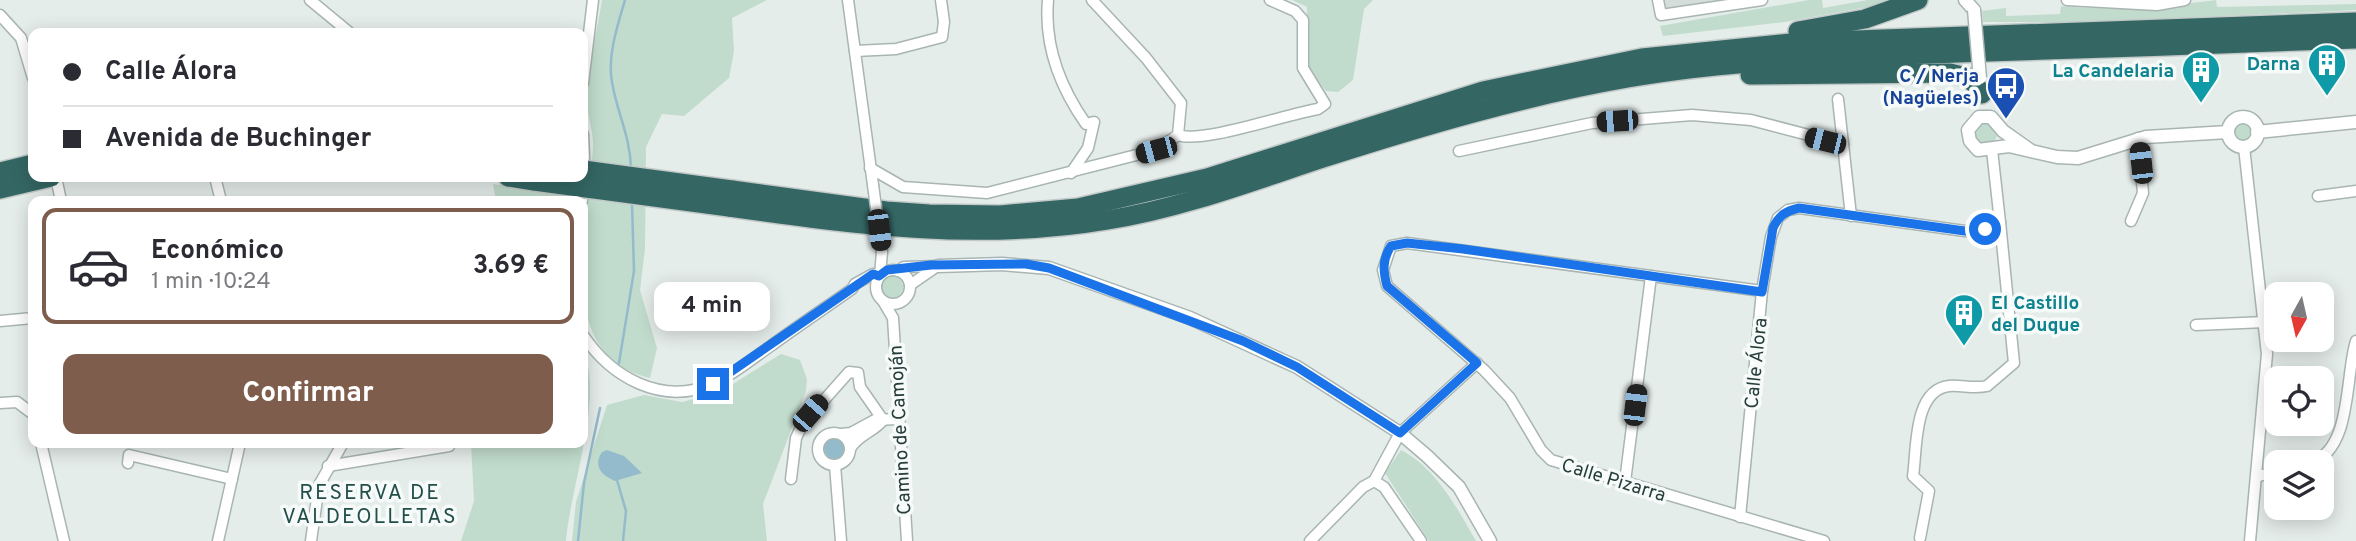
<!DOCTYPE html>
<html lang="es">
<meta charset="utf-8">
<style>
:root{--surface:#fff;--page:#f2f2f3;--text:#2b2b33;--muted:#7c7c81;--line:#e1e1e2;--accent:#7f5d4c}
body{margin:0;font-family:Overpass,sans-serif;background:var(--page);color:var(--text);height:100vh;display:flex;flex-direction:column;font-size:26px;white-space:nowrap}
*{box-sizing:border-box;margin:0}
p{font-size:23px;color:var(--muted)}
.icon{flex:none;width:38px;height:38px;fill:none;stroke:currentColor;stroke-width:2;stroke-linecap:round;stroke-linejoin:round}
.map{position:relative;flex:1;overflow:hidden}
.panel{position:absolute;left:28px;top:196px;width:560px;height:252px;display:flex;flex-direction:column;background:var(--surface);border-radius:14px;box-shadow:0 4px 18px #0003}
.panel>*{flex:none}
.hud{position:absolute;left:28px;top:28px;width:560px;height:154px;border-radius:14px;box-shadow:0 4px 18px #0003;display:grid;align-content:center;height:154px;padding:0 35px;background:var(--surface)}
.needle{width:46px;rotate:188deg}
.fabs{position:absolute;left:2264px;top:282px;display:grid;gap:14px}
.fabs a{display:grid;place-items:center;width:70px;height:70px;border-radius:14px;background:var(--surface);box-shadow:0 4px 18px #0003;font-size:35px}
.end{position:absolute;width:32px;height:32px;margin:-16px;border:9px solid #1a73e8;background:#fff;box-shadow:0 0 0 4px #fff}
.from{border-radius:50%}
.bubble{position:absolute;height:49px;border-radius:14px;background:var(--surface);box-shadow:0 4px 18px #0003;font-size:23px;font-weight:700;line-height:49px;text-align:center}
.car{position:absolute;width:21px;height:42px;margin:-21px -10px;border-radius:9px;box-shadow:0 0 5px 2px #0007;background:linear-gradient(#222 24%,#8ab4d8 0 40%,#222 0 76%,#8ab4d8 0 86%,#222 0)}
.hud b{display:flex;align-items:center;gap:24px;height:66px;font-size:26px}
.hud b+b{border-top:2px solid var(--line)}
.hud i{width:18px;height:18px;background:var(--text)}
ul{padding:12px 0 0;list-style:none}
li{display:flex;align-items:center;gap:21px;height:116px;margin:0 14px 10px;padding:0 21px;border:4px solid transparent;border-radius:14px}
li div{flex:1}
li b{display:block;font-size:26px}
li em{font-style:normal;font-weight:700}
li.current{border-color:var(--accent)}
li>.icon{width:63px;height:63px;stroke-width:1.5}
.cta{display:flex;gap:14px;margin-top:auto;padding:14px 35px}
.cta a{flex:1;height:80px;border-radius:14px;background:var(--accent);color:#fff;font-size:28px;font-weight:700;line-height:80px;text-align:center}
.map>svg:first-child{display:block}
.built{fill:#d4ddda}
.green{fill:#c1dccc}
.water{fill:#93bbcc}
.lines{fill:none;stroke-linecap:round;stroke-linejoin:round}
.stream{stroke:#93bbcc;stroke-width:2.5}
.minor-casing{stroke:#a8b5b3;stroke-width:13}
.tertiary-casing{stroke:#a8b5b3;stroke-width:15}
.motorway-casing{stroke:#c2c9c8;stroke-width:22}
.minor{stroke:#fff;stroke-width:10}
.tertiary{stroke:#fff;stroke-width:12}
.motorway{stroke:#346764;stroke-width:19}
.minor-bridge-casing{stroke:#a8b5b3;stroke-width:13;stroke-linecap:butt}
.tertiary-bridge-casing{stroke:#a8b5b3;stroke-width:15;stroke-linecap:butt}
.motorway-bridge-casing{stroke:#c2c9c8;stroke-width:22;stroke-linecap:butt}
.minor-bridge{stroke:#fff;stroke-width:10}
.tertiary-bridge{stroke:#fff;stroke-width:12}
.motorway-bridge{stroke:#346764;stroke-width:19}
.route{stroke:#1a73e8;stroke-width:9}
.labels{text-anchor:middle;stroke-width:7;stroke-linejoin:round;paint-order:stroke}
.culture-label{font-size:19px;font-weight:bold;fill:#0d838f;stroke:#f6faf8;text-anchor:end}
.transit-label{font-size:19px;font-weight:bold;fill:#164399;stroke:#f6faf8;text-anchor:end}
.street-label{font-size:19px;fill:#263d3b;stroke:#f6faf8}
.neighbourhood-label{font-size:21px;letter-spacing:2px;fill:#234e4a;stroke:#f6faf8}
</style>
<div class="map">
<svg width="2356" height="541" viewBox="0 0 2356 541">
<rect width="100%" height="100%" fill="#e5edeb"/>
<path class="built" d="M1661,0H1718L1673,13L1662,9Z"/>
<g class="green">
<path d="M602,0H767L732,18L734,51L729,78L684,116L662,114L646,147L645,249L640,290L657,348L650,378C547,355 592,215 593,143C593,129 587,115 587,101C587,68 597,32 602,0Z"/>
<path d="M1292,0H1373L1364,9L1353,80L1338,92L1326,91L1306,66L1307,7Z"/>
<path d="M1809,0H1822L1823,8L1868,0H1906L1785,22L1663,36L1660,26Z"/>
<path d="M2216,0L2217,7L2356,4V10L2091,22H1983L1982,11L2006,8V16L2060,14L2061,6C2114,11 2164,7 2216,0Z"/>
<circle cx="2243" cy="132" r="10"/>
<circle cx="1986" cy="134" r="11"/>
<path d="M493,184L560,195V201H496Z"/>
<circle cx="892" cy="287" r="11"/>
<path d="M583,353C605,391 569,495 566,541H461L474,501L471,443H583Z"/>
<path d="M781,354L800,360L807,379L806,391L763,504L767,541H572L576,502L607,405L644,395L682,402L720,392Z"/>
<path d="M1401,450C1436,468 1457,508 1476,541H1429L1385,473Z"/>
</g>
<g class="water">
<circle cx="835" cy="448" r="11"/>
<path d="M607,450L624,456L642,473L615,481C601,475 593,466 602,452Z"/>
</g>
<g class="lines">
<g class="stream">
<path d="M625,0C618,24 607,56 612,82C617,113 630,135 631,168"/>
<path d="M619,363L634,271L632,203"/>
<path d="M617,480L626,511L623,541"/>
<path d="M578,541L584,483L600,408"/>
</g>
<g class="minor-casing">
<g id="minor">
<path d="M310,0L350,33"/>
<path d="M848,0L873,185"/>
<path d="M1048,0C1044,45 1060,87 1086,124L1094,122L1088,148L1071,173"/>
<path d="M1658,0L1661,15L1762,0"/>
<path d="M2067,0L2157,5L2185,0"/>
<path d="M0,15L21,38L33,78"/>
<path d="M855,51L896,49L942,37L944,22L941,0"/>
<path d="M583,83L593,0"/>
<path d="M1838,99L1851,216"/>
<path d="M1178,135C1202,144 1287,114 1318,109L1325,104L1303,68V20L1295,11L1270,0"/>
<path d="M2244,147L2267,354L2250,541"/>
<path d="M1459,151L1592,123L1692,115L1751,120L1843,144"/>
<path d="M870,168L903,187L987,193L1156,150L1178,135L1181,103L1146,58L1092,0"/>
<path d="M56,177L61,201"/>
<path d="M215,177L221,201"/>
<path d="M2318,196L2356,191"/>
<path d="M582,201L585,177L583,134"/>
<path d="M2131,221L2143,193L2138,138"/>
<circle cx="893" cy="287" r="17"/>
<path d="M898,271L904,267L938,266"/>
<path d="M880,275L882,252"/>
<path d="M910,285L936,267"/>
<path d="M1762,291L1407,243L1391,246L1383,270L1387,286L1484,370L1510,398L1541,450L1551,460L1824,541"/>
<path d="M883,301L893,318L907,541"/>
<path d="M0,321L33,318"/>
<path d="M2196,325L2265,322"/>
<path d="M583,335C611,377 661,406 713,384C734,374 753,358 772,345C798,326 825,308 852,289L855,284L873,274L879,276"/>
<path d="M0,403L17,402L33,414"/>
<circle cx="834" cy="449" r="16"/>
<path d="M841,434L851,433L875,420L897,419"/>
<path d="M41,443L64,541"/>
<path d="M850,449C857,435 874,432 883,420"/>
<path d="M2312,462C2352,449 2345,376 2356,341"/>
<path d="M128,463L129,455L232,479"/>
<path d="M835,465L841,541"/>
<path d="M328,466L449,446V443"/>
<path d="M2258,476L2277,472"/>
<path d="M791,479L796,438L802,425L849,372L858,373L860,387L883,420"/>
<path d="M1374,481L1400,433L1477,363"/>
<path d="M1625,482L1651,276"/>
<path d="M1740,517L1762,291L1771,237L1778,218L1788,210L1799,208L1972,232L2000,222L1992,150"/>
<path d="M1920,538L1929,491L1913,476C1917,450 1913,390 1949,386C1962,385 1974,389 1987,386L2014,363L2000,222"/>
<path d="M218,541L240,443"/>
<path d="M311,541L319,485L343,443"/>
<path d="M1310,541L1363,487L1374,481L1384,487L1421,541"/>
</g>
</g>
<g class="tertiary-casing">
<g id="tertiary">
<path d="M1965,0L1974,10"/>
<circle cx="2243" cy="132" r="15"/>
<path d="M2257,132L2356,122"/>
<path d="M2030,150L2003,131L1991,117H1979L1968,130L1970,141L1978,150L2009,146L2057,157L2078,158L2146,137L2228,132"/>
<path d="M938,266L1002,264L1049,268L1190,318L1297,367L1400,433L1427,456L1459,487L1490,541"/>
</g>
</g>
<g class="motorway-casing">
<g id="motorway">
<path d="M1798,31L1865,19L1918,0"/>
<path d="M1750,75L1950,73L1970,78L1982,94"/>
<path d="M0,172L33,164"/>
<path d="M508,177L534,181"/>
<path d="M0,189L51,177"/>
<path d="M732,190L886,211L929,214L1000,215L1078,208L1207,178L1483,91L1642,58L1800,42L2356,22"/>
<path d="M729,207C857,225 980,242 1108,220C1182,208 1253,181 1323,158C1423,126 1524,96 1628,78C1737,59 1848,57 1958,53C2091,49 2223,44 2356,39"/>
</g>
</g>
<use href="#minor" class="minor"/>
<use href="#tertiary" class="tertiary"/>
<use href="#motorway" class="motorway"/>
<g class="minor-bridge-casing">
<path id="minor-bridge" d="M873,185L882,252"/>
</g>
<g class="tertiary-bridge-casing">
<path id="tertiary-bridge" d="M1974,10L1980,78"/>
</g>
<g class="motorway-bridge-casing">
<g id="motorway-bridge">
<path d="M583,170L732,190"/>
<path d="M534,181L729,207"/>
</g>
</g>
<use href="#minor-bridge" class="minor-bridge"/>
<use href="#tertiary-bridge" class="tertiary-bridge"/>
<use href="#motorway-bridge" class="motorway-bridge"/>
</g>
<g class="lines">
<path class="route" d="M713,384L873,274L879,276L887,270L931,265L1026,264L1049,268L1243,341L1297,367L1400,433L1477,363L1387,286C1383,271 1382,260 1391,246L1407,243L1463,249L1762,292L1773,228C1779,215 1786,211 1799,208L1972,232L1985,229"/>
</g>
<defs>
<g id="building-pin" transform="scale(2.0125)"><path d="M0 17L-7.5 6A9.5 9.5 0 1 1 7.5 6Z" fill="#0f9aa8" stroke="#f6faf8"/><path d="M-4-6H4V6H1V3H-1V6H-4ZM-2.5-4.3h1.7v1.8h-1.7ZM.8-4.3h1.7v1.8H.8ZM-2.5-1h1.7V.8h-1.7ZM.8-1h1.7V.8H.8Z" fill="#fff"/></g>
<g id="bus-pin" transform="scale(2.0125)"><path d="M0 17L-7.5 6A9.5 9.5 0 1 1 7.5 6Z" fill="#1a4fb4" stroke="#f6faf8"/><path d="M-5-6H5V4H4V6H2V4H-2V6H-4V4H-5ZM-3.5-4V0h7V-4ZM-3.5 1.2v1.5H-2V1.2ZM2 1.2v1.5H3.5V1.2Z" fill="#fff"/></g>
</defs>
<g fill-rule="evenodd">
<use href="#building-pin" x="2327" y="63"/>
<use href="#building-pin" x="2201" y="70"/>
<use href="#bus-pin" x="2006" y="86"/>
<use href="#building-pin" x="1964" y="313"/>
</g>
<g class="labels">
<g class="culture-label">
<text x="2300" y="70">Darna</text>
<text x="2174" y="77">La Candelaria</text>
<text x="1991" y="309" text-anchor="start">El Castillo<tspan x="1991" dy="22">del Duque</tspan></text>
</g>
<g class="transit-label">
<text x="1979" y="82">C / Nerja<tspan x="1979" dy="22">(Nagüeles)</tspan></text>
</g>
<g class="street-label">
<text transform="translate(1755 363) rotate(-84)" y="7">Calle Álora</text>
<text transform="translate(899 430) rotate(-93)" y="7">Camino de Camoján</text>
<text transform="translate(1614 479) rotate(17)" y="7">Calle Pizarra</text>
</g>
<g class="neighbourhood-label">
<text x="370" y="499">RESERVA DE<tspan x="370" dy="24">VALDEOLLETAS</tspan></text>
</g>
</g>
</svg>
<div class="fabs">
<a><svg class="needle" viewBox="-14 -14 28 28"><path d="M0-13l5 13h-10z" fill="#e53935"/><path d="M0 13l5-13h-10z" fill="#7c7c81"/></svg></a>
<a><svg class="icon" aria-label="locate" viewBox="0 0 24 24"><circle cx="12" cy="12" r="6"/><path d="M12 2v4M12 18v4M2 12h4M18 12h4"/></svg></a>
<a><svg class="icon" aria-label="layers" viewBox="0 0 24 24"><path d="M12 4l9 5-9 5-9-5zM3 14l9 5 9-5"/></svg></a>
</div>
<i class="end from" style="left:1985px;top:229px"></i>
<i class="end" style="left:713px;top:384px"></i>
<div class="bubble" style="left:654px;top:282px;width:116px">4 min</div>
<i class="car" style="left:1617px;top:121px;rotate:266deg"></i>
<i class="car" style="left:1825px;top:141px;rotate:284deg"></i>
<i class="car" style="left:1156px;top:150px;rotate:255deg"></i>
<i class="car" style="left:2141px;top:163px;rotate:354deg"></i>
<i class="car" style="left:879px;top:230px;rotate:173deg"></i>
<i class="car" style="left:1635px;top:405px;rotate:7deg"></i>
<i class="car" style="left:810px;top:413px;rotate:41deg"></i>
<div class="hud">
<b><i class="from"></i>Calle Álora</b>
<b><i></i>Avenida de Buchinger</b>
</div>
<section class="panel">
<ul>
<li class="current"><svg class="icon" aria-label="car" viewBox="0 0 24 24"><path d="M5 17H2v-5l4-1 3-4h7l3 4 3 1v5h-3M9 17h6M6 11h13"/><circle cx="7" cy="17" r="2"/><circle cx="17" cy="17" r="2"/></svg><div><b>Económico</b><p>1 min · 10:24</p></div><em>3.69 €</em></li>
</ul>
<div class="cta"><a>Confirmar</a></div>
</section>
</div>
